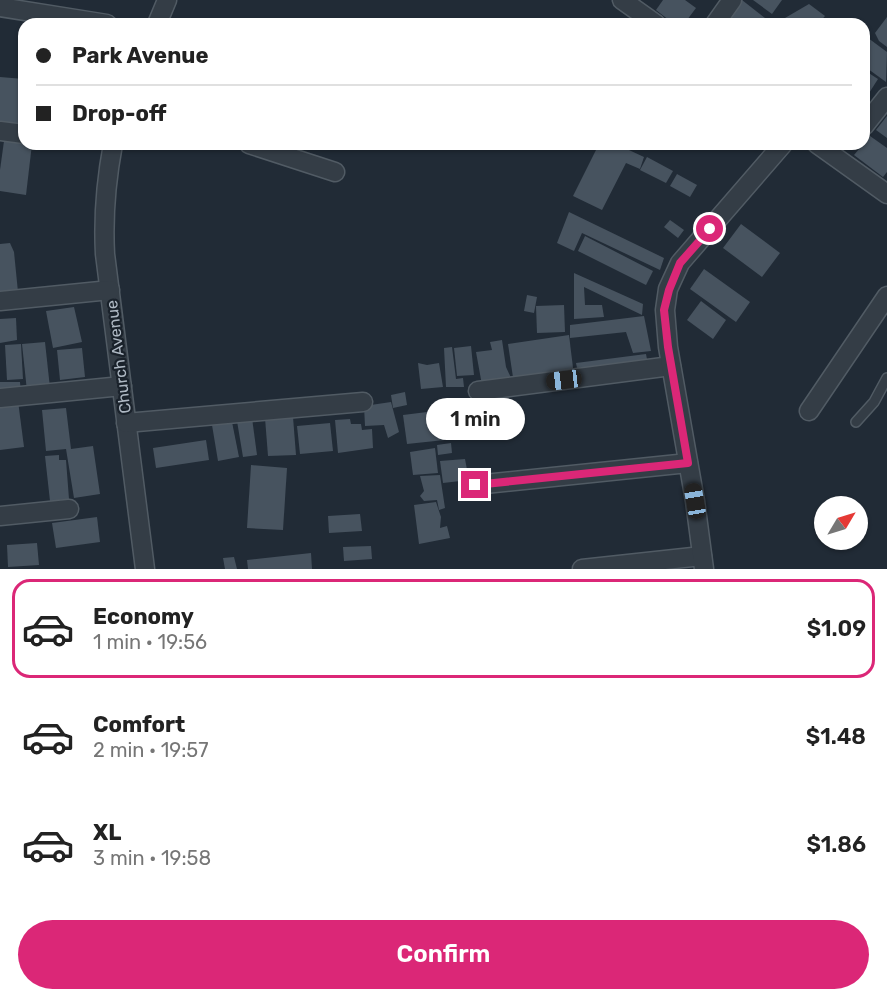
<!DOCTYPE html>
<meta charset="utf-8">
<style>
:root{--surface:#fff;--page:#f2f2f2;--text:#222;--muted:#767676;--line:#e0e0e0;--accent:#db2777}
body{margin:0;font-family:Rubik,sans-serif;background:var(--page);color:var(--text);height:100vh;display:flex;flex-direction:column;font-size:22px;white-space:nowrap}
*{box-sizing:border-box;margin:0}
p{font-size:20px;color:var(--muted)}
.icon{flex:none;width:33px;height:33px;fill:none;stroke:currentColor;stroke-width:2;stroke-linecap:round;stroke-linejoin:round}
.map{position:relative;height:569px;overflow:hidden}
.panel{display:flex;flex-direction:column;background:var(--surface);flex:1}
.panel>*{flex:none}
.hud{position:absolute;left:18px;top:18px;width:852px;height:132px;border-radius:18px;box-shadow:0 2px 4px #0004;display:grid;align-content:center;height:132px;padding:0 18px;background:var(--surface)}
.needle{width:39px;rotate:52deg}
.fabs{position:absolute;left:814px;top:496px;display:grid;gap:12px}
.fabs a{display:grid;place-items:center;width:54px;height:54px;border-radius:50%;background:var(--surface);box-shadow:0 2px 4px #0004;font-size:30px}
.end{position:absolute;width:27px;height:27px;margin:-14px;border:8px solid #db2777;background:#fff;box-shadow:0 0 0 3px #fff}
.from{border-radius:50%}
.bubble{position:absolute;height:42px;border-radius:21px;background:var(--surface);box-shadow:0 2px 4px #0004;font-size:20px;font-weight:600;line-height:42px;text-align:center}
.car{position:absolute;width:18px;height:36px;margin:-18px -9px;border-radius:8px;box-shadow:0 0 4px 2px #0007;background:linear-gradient(#222 24%,#8ab4d8 0 40%,#222 0 76%,#8ab4d8 0 86%,#222 0)}
.hud b{display:flex;align-items:center;gap:21px;height:57px;font-size:22px}
.hud b+b{border-top:2px solid var(--line)}
.hud i{width:15px;height:15px;background:var(--text)}
ul{padding:10px 0 0;list-style:none}
li{display:flex;align-items:center;gap:18px;height:99px;margin:0 12px 9px;padding:0 6px;border:3px solid transparent;border-radius:18px}
li div{flex:1}
li b{display:block;font-size:22px}
li em{font-style:normal;font-weight:600}
li.selected{border-color:var(--accent)}
li>.icon{width:54px;height:54px;stroke-width:1.5}
.primary-button{display:flex;gap:12px;margin-top:auto;padding:12px 18px}
.primary-button a{flex:1;height:69px;border-radius:36px;background:var(--accent);color:#fff;font-size:24px;font-weight:600;line-height:69px;text-align:center}
.map>svg:first-child{display:block}
.building{fill:#47535f}
.lines{fill:none;stroke-linecap:round;stroke-linejoin:round}
.lane-casing{stroke:#515b64;stroke-width:12}
.street-casing{stroke:#515b64;stroke-width:21}
.lane{stroke:#343d46;stroke-width:9}
.street{stroke:#343d46;stroke-width:18}
.route{stroke:#db2777;stroke-width:8}
.labels{text-anchor:middle;stroke-width:4.5;stroke-linejoin:round;paint-order:stroke}
.street-label{font-size:16px;fill:#aeb8c3;stroke:#1a222b}
</style>
<div class="map">
<svg width="887" height="569" viewBox="0 0 887 569">
<rect width="100%" height="100%" fill="#212b36"/>
<g class="building">
<path d="M663,0H685L696,8L684,24H674L656,10Z"/>
<path d="M736,0H742L765,18L761,24H718Z"/>
<path d="M753,0H782L772,14Z"/>
<path d="M809,4L825,16L818,24H782L785,18Z"/>
<path d="M887,17V47L879,41L875,33Z"/>
<path d="M864,35L887,52L886,82L864,66Z"/>
<path d="M864,70L878,79L864,101Z"/>
<path d="M0,77L24,79V132L0,129Z"/>
<path d="M887,116V138L876,130Z"/>
<path d="M870,136L887,148V172L883,177L854,155Z"/>
<path d="M4,141L32,144L26,195L0,191V170Z"/>
<path d="M599,144H616L644,157L640,169L626,163L602,210L573,196Z"/>
<path d="M647,157L673,171L666,183L640,170Z"/>
<path d="M677,174L697,185L690,197L670,186Z"/>
<path d="M569,212L664,258L660,270L582,233L574,251L557,243Z"/>
<path d="M670,220L684,230L678,238L664,227Z"/>
<path d="M741,224L780,253L762,277L723,248Z"/>
<path d="M585,236L653,271L646,285L578,251Z"/>
<path d="M10,243L14,252L18,292L0,294V244Z"/>
<path d="M704,269L750,302L736,322L690,289Z"/>
<path d="M574,273L643,304L642,315L584,287L585,305H602L604,317L574,319Z"/>
<path d="M527,295L537,297L534,313L524,311Z"/>
<path d="M701,301L726,320L713,339L687,320Z"/>
<path d="M564,305L565,332L537,333L536,306Z"/>
<path d="M74,307L82,342L53,348L46,311Z"/>
<path d="M644,316L651,351L633,353L626,332L570,338V325Z"/>
<path d="M16,318L17,340L0,343V319Z"/>
<path d="M569,335L574,376L514,384L508,344Z"/>
<path d="M502,340L506,367L512,380L482,385L476,352L492,350L490,342Z"/>
<path d="M45,342L50,388L27,391L22,344Z"/>
<path d="M21,344L23,379L7,380L5,345Z"/>
<path d="M471,346L474,375L457,376L454,348Z"/>
<path d="M452,347L456,379L463,378L464,387H446L444,348Z"/>
<path d="M82,348L85,377L60,380L57,350Z"/>
<path d="M646,354L648,365L578,373L576,363Z"/>
<path d="M418,363L427,365L439,363L443,387L421,389Z"/>
<path d="M0,382H20L21,393L0,394Z"/>
<path d="M405,392L407,405L393,408L391,395Z"/>
<path d="M18,401L24,447L0,450V403Z"/>
<path d="M391,402L399,432L388,438L384,425L365,426L364,406Z"/>
<path d="M66,408L71,449L93,446L100,494L74,498L66,449L46,451L42,410Z"/>
<path d="M451,409L454,439L407,444L403,415Z"/>
<path d="M293,417L296,455L268,456L265,418Z"/>
<path d="M252,418L257,455L243,457L237,421Z"/>
<path d="M350,419L351,424H361L362,430L372,429L373,448L338,453L335,420Z"/>
<path d="M232,422L239,457L218,461L212,425Z"/>
<path d="M330,423L333,451L300,454L297,426Z"/>
<path d="M206,440L209,460L156,468L153,448Z"/>
<path d="M451,443L452,453L438,455L437,445Z"/>
<path d="M435,448L438,473L413,475L410,452Z"/>
<path d="M59,455V460H66L69,499L50,501L45,456Z"/>
<path d="M465,459L469,480L443,483L440,461Z"/>
<path d="M251,465L287,468L283,530L247,528Z"/>
<path d="M440,475L445,508L439,510L437,500L424,501L420,496L424,491L420,476Z"/>
<path d="M436,502L441,517L440,528L447,526L450,538L419,544L414,505Z"/>
<path d="M360,514L362,531L329,533L328,516Z"/>
<path d="M97,517L100,542L56,548L52,523Z"/>
<path d="M37,543L39,565L8,567L7,545Z"/>
<path d="M371,546L372,559L344,561L343,547Z"/>
<path d="M311,553L312,569H248L247,560Z"/>
<path d="M234,557L237,569H225L223,558Z"/>
</g>
<g class="lines">
<g class="lane-casing">
<path id="lane" d="M856,422L874,402L887,378"/>
</g>
<g class="street-casing">
<g id="street">
<path d="M622,0L656,24"/>
<path d="M0,7L107,24"/>
<path d="M157,24L167,0"/>
<path d="M715,24L732,0"/>
<path d="M864,126L887,97"/>
<path d="M0,131L24,134"/>
<path d="M113,144C106,181 103,216 105,254L145,569"/>
<path d="M249,144L335,172"/>
<path d="M817,144L887,194"/>
<path d="M0,301L110,290"/>
<path d="M478,391L671,366"/>
<path d="M0,398L122,386"/>
<path d="M809,411L887,296"/>
<path d="M126,423L363,402"/>
<path d="M475,485L688,463"/>
<path d="M0,516L69,509"/>
<path d="M582,569L702,556"/>
<path d="M704,569L695,501L668,347L665,310L668,289L680,263L783,144"/>
</g>
</g>
<use href="#lane" class="lane"/>
<use href="#street" class="street"/>
</g>
<g class="lines">
<path class="route" d="M475,485L688,463L668,347L664,310L669,290L680,263L710,229"/>
</g>
<g class="labels">
<g class="street-label">
<text transform="translate(118 357) rotate(-97)" y="6">Church Avenue</text>
</g>
</g>
</svg>
<div class="fabs">
<a><svg class="needle" viewBox="-14 -14 28 28"><path d="M0-13l5 13h-10z" fill="#e53935"/><path d="M0 13l5-13h-10z" fill="#767676"/></svg></a>
</div>
<i class="end from" style="left:710px;top:229px"></i>
<i class="end" style="left:475px;top:485px"></i>
<div class="bubble" style="left:426px;top:398px;width:99px">1 min</div>
<i class="car" style="left:564px;top:380px;rotate:263deg"></i>
<i class="car" style="left:695px;top:501px;rotate:350deg"></i>
<div class="hud">
<b><i class="from"></i>Park Avenue</b>
<b><i></i>Drop-off</b>
</div>
</div>
<section class="panel">
<ul>
<li class="selected"><svg class="icon" aria-label="car" viewBox="0 0 24 24"><path d="M5 17H2v-5l4-1 3-4h7l3 4 3 1v5h-3M9 17h6M6 11h13"/><circle cx="7" cy="17" r="2"/><circle cx="17" cy="17" r="2"/></svg><div><b>Economy</b><p>1 min · 19:56</p></div><em>$1.09</em></li>
<li><svg class="icon" aria-label="car" viewBox="0 0 24 24"><path d="M5 17H2v-5l4-1 3-4h7l3 4 3 1v5h-3M9 17h6M6 11h13"/><circle cx="7" cy="17" r="2"/><circle cx="17" cy="17" r="2"/></svg><div><b>Comfort</b><p>2 min · 19:57</p></div><em>$1.48</em></li>
<li><svg class="icon" aria-label="car" viewBox="0 0 24 24"><path d="M5 17H2v-5l4-1 3-4h7l3 4 3 1v5h-3M9 17h6M6 11h13"/><circle cx="7" cy="17" r="2"/><circle cx="17" cy="17" r="2"/></svg><div><b>XL</b><p>3 min · 19:58</p></div><em>$1.86</em></li>
</ul>
<div class="primary-button"><a>Confirm</a></div>
</section>
